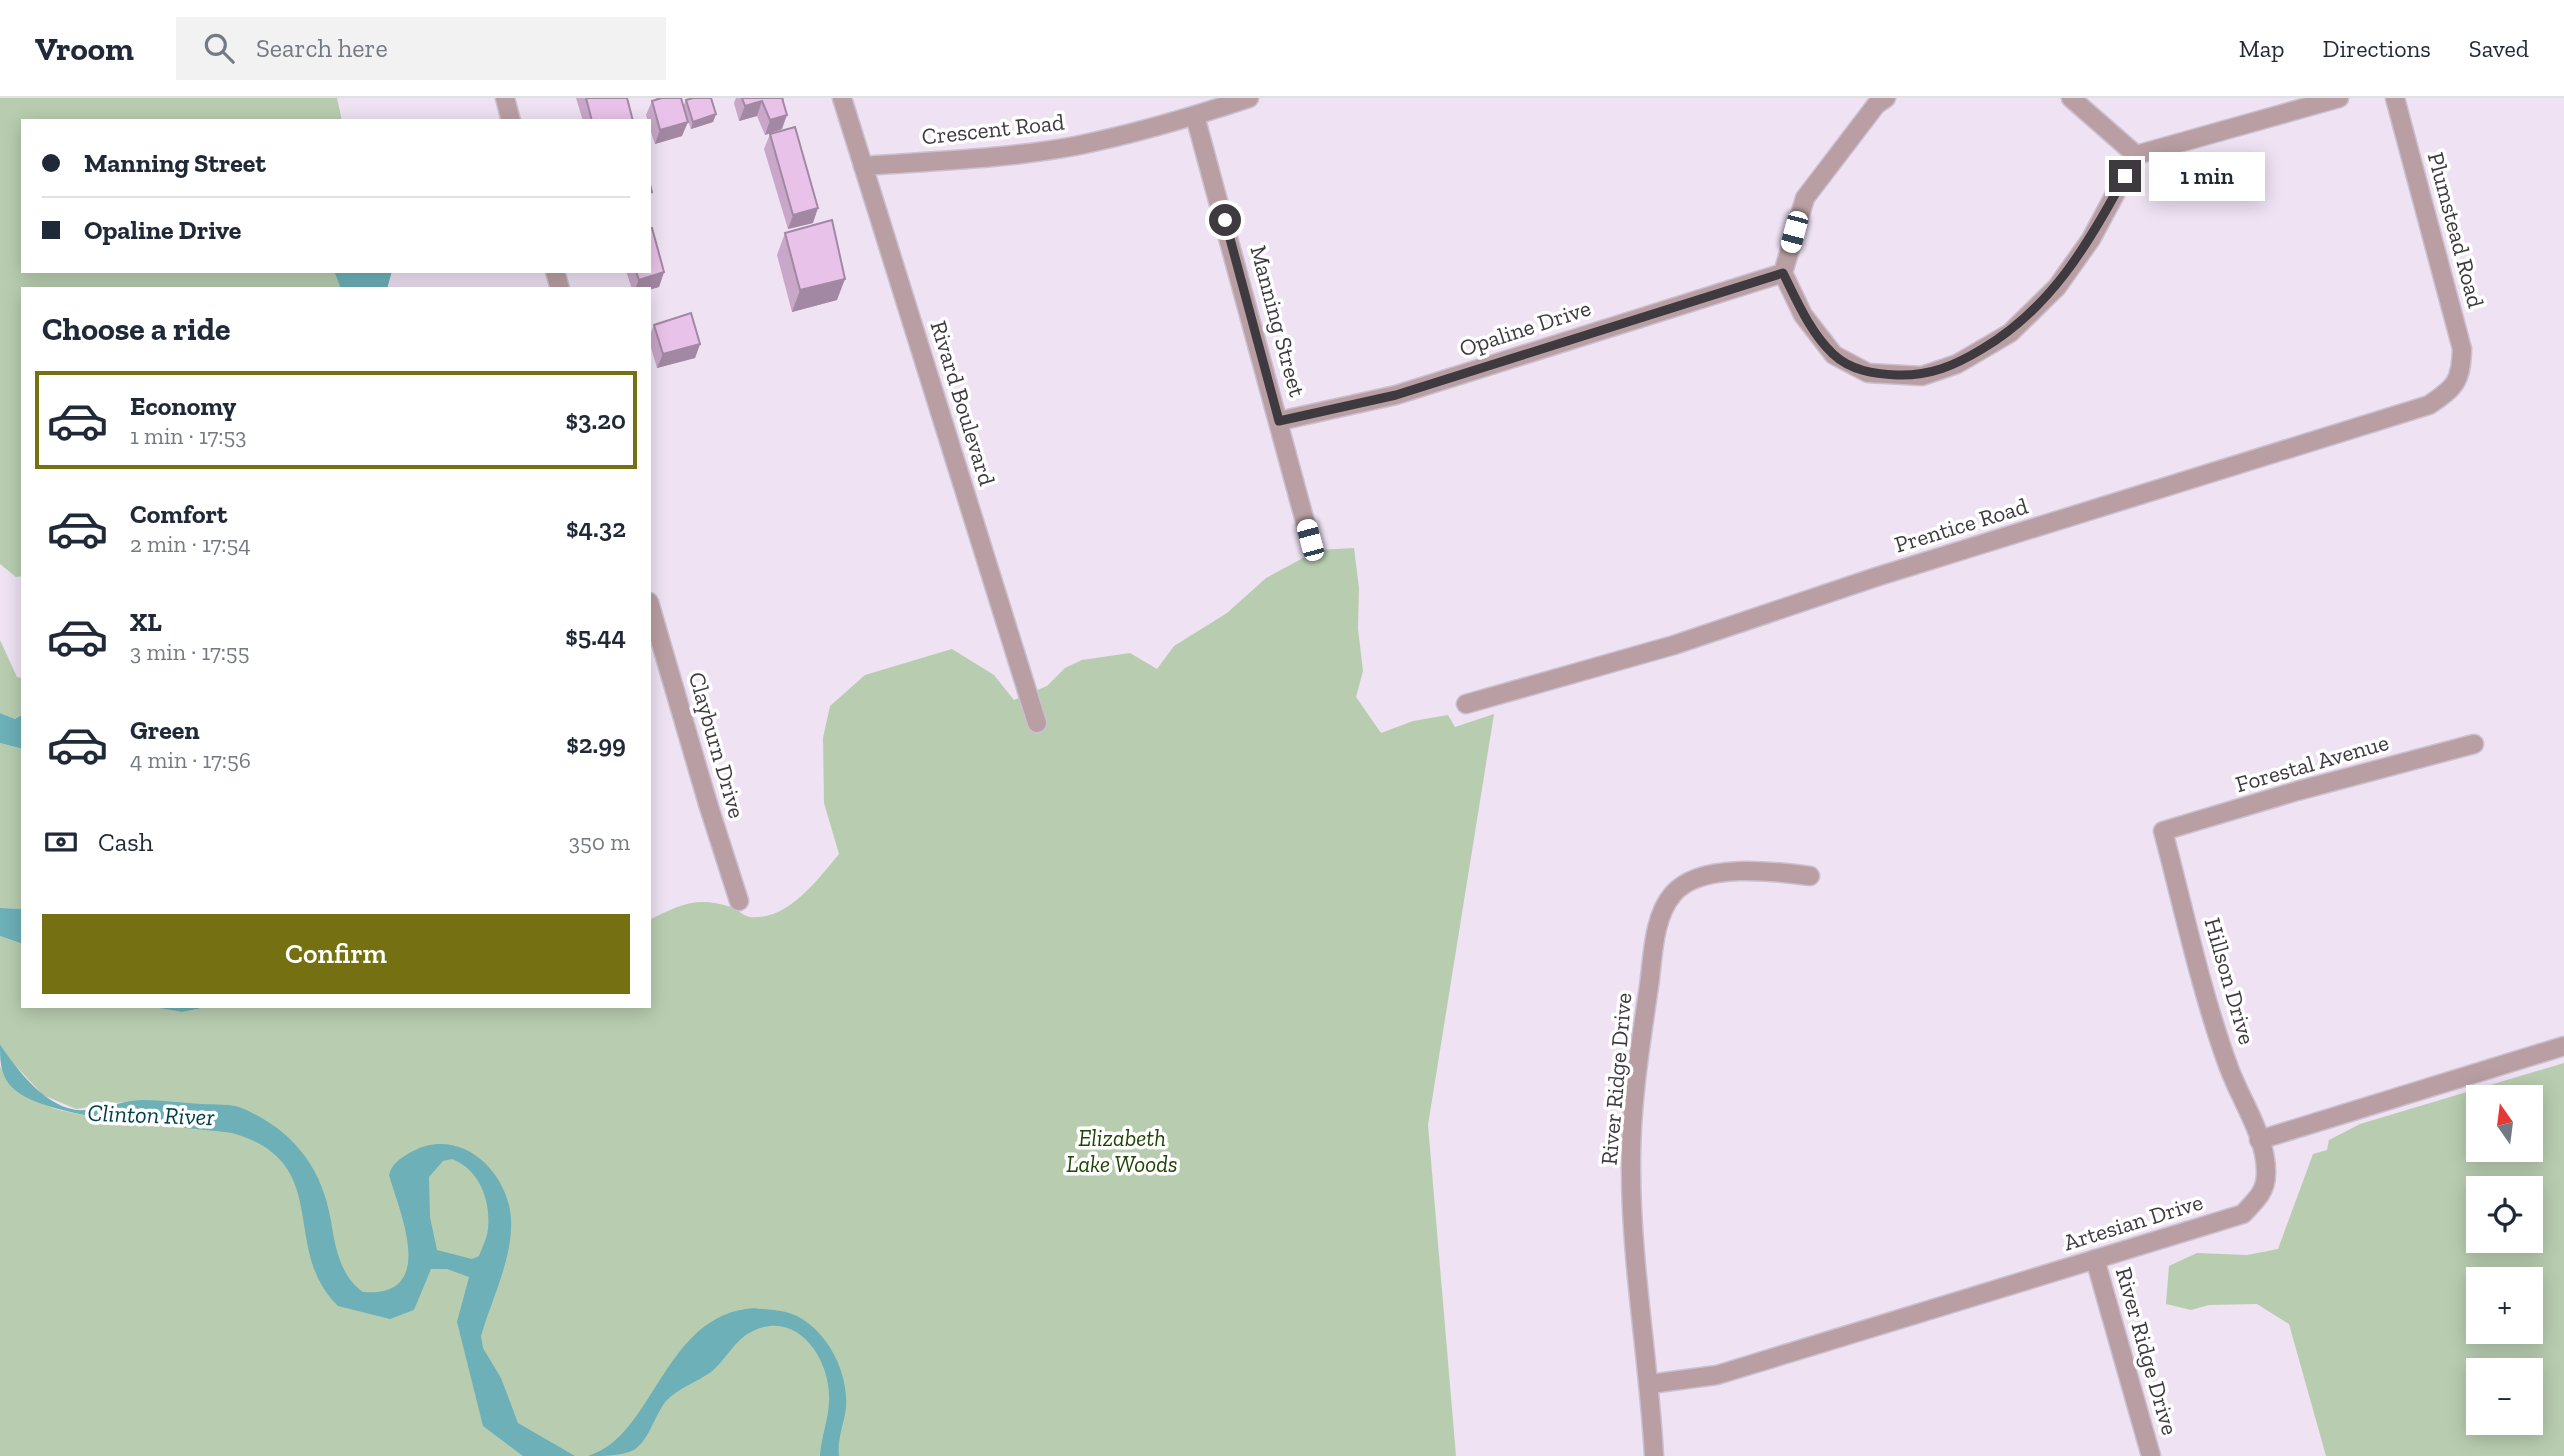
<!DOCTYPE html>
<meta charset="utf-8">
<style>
:root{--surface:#fff;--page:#f2f2f3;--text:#1f2937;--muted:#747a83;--line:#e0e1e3;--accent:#757011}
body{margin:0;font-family:"Zilla Slab",serif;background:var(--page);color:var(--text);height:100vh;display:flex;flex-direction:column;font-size:26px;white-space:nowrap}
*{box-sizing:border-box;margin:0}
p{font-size:23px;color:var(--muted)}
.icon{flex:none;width:38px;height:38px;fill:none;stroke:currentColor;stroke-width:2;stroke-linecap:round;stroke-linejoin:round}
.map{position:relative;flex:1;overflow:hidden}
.panel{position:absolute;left:21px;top:189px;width:630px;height:721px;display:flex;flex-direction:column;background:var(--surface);border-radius:0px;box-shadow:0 4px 18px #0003}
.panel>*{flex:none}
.banner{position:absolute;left:21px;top:21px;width:630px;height:154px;border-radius:0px;box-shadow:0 4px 18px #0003;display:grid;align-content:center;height:154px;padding:0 21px;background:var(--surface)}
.needle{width:46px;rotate:346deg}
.buttons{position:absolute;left:2466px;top:987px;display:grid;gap:14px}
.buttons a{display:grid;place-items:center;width:77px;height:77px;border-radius:0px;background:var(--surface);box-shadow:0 4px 18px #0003;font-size:35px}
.end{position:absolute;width:32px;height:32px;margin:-16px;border:9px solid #3f3a40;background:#fff;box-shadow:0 0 0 4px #fff}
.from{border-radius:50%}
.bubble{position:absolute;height:49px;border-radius:0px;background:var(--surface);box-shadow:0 4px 18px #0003;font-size:23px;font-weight:600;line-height:49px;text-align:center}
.car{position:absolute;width:21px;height:42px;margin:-21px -10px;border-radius:9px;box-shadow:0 0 5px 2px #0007;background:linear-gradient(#fff 24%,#345 0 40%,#fff 0 76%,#345 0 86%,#fff 0)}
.banner b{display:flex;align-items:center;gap:24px;height:66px;font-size:26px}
.banner b+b{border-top:2px solid var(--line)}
.banner i{width:18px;height:18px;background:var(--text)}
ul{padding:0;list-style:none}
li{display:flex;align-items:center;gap:21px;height:98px;margin:0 14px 10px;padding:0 7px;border:4px solid transparent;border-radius:0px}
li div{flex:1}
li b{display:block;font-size:26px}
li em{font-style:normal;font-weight:600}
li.current{border-color:var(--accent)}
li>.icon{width:63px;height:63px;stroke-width:1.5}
h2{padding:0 21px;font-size:32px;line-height:84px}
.pay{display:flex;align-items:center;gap:18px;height:77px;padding:0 21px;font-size:26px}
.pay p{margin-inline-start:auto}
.button{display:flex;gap:14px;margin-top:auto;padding:14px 21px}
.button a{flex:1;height:80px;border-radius:0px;background:var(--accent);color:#fff;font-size:28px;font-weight:600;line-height:80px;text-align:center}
header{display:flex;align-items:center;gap:42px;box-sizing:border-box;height:98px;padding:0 35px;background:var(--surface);border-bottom:2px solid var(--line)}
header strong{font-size:33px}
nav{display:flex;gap:38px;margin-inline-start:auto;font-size:24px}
.search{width:490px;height:63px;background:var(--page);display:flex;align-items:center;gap:18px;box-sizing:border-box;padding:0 24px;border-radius:0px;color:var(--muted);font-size:26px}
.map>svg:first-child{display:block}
.green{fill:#b8cdb0;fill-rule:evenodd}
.water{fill:#6db0b8;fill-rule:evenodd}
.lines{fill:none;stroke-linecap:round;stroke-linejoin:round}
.minor-casing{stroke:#cbc0cf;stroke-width:21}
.minor{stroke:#b99fa3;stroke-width:18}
.wall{fill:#c8a7c8}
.shaded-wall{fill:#a388a3}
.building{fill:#e9c2e9;stroke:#a388a3;stroke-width:2}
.route{stroke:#3f3a40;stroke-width:9}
.labels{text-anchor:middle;stroke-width:7;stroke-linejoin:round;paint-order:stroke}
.street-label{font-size:23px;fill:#3f3a40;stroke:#fff}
.park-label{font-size:23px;font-style:italic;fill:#204506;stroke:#fff}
.water-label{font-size:24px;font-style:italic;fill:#004147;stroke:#fff}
</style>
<header>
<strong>Vroom</strong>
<div class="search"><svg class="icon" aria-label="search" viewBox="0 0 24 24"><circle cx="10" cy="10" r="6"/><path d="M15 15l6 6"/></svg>Search here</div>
<nav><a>Map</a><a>Directions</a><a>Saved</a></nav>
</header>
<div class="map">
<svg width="2564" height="1358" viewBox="0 0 2564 1358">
<rect width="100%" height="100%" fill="#eee2f3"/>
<g class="green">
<path d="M0,0H337L342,23H23V173H334L341,191H23V478L16,479L0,466Z"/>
<path d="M1354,450L1359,490L1358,531L1363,573L1356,599L1381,635L1413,623L1448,617L1455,629L1494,616L1428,1027L1456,1358H0V968L12,990L55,1011L106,1022L140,1024L123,1004L76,1011L43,997L12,964L0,946V838L23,846V908L158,909L182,914L212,908H649V822C680,807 696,798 731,809C738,811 743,818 750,819C788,823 818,781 839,756L824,705L823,640L830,608L865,577L952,551L994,577L1014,602L1047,588L1065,570L1082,562L1130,555L1157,571L1174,548L1227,515L1266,480L1318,452Z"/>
<path d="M0,542L17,579L23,580V616L15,621L0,615Z"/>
<path d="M0,645L23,651V811L0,810Z"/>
<path d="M2564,965V1358H2326L2289,1226L2257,1206L2209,1207L2191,1212L2166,1206L2169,1168L2197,1155L2247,1157L2278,1151L2313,1056L2327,1052L2329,1042L2360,1026ZM2478,999H2530V1052H2478ZM2478,1090H2530V1143H2478ZM2478,1181H2530V1234H2478ZM2478,1272H2530V1325H2478Z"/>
</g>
<g class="water">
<path d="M334,173H392L387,191H341Z"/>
<path d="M0,615L15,621L23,616V651L0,645Z"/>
<path d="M0,810L23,811V846L0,838Z"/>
<path d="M149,908H212L182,914Z"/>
<path d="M0,946C17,972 49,1015 85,1012C104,1011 123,1002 143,1002C162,1002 182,1005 202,1006C216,1007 230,1005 244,1011C293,1033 322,1069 331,1123C335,1148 340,1178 363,1194C439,1200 399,1113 389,1077C392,1065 401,1060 411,1054C454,1030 498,1063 509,1107C519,1149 492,1199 481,1238L483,1250L501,1280L518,1325L575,1358H523L483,1328L457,1224L469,1179L447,1171H431L414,1212L390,1221L338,1208C279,1151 335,1064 232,1035C185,1028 37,1023 9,986C0,974 0,961 0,946ZM452,1061C479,1071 491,1102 488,1131C487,1140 482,1150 479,1158L472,1161L437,1152L430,1119L429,1079L443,1063Z"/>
<path d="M754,1210C766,1212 780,1211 792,1216C826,1229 849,1274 846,1310C844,1326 837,1341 839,1358H820C821,1340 828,1323 829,1305C832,1264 799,1211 753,1233C735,1241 726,1262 711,1274C697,1284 678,1290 666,1303C654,1318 650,1341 634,1352C621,1358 604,1358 588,1358C655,1338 663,1216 754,1210Z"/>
</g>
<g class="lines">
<g class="minor-casing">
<g id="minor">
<path d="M505,0L511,23"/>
<path d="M842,0L1037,625"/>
<path d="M1886,0L1876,7L1805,100L1783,175L1803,217L1834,257L1868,275L1922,278L1957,266L2010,235L2057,189L2091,141L2136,57L2339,0"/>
<path d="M2071,0L2136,57"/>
<path d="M1195,18L1310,442"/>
<path d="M863,68C933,63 1005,61 1075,48C1134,36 1192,19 1249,0"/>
<path d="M555,173L560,191"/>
<path d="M1279,323L1396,297L1783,175"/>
<path d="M649,504L708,706L739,803"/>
<path d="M1466,606L1674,547L1876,479L2429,307C2456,289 2461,283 2462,251L2395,0"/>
<path d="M2259,1042L2564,948"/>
<path d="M2095,1161L2151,1358"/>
<path d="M1650,1286L1717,1277L2243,1116C2255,1103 2266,1094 2266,1076C2267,1039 2241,1003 2229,970C2201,894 2184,812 2163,733L2297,693L2474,646"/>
<path d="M1654,1358C1649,1264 1631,1165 1631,1072C1630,1010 1640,949 1649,888C1653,859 1653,819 1673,796C1700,764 1773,773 1810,778"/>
</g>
</g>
<use href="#minor" class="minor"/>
</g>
<g class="wall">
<path d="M576,0H627L633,23H583Z"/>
<path d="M656,0H681L683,9L686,2L716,16L713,24L691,31L684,12L682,38L655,46L649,28V23H648L646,17L652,3L655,2Z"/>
<path d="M736,0H784L783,4L782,31L765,37L757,18L739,23L734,5Z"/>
<path d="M770,36L813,125L788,131L764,51Z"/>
<path d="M785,135L837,202L792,214L777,157Z"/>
<path d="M626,173H649L664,174L659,189L649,191H632Z"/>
<path d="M654,227L700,246L695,260L657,270L649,243V239Z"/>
</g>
<g class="shaded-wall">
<path d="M762,3L757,18L739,23L745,8Z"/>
<path d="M716,16L713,24L691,31L693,24Z"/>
<path d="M787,17L782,31L765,37L770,22Z"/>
<path d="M688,24L682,38L655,46L660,32Z"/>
<path d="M818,110L813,125L788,131L793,117Z"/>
<path d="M664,174L659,189L649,192V191H635L639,182Z"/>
<path d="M845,181L837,202L792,214L800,192Z"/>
<path d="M700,246L695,260L657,270L663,256Z"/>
</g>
<g class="building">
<path d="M586,0H627L633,23H592Z"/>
<path d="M662,0H681L688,24L660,32L652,3Z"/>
<path d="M693,0H711L716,16L693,24L686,2Z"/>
<path d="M742,0H782L787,17L770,22L762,3L745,8Z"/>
<path d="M795,29L818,110L793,117L770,36Z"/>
<path d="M649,83L652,94L649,95Z"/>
<path d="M832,122L845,181L800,192L785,135Z"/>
<path d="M649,130H652L664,174L639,182L636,173H649Z"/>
<path d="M691,215L700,246L663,256L654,227Z"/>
</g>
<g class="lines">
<path class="route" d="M1225,122L1279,323L1396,297L1783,175C1797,203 1810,234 1833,256C1851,273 1875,276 1897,277C1930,278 1954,268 1982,251C2050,211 2088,147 2125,78"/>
</g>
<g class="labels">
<g class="street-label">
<text transform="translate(993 31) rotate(-6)" y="8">Crescent Road</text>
<text transform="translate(2456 132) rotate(75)" y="8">Plumstead Road</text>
<text transform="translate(1278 223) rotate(75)" y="8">Manning Street</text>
<text transform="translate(1525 230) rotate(-18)" y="8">Opaline Drive</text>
<text transform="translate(963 305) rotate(73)" y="8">Rivard Boulevard</text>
<text transform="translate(1961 427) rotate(-17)" y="8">Prentice Road</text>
<text transform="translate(717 647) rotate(74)" y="8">Clayburn Drive</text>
<text transform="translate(2312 665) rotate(-16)" y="8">Forestal Avenue</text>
<text transform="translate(2230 883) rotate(74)" y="8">Hillson Drive</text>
<text transform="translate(1616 981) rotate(-85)" y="8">River Ridge Drive</text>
<text transform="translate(2133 1124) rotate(-17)" y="8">Artesian Drive</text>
<text transform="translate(2147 1253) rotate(74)" y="8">River Ridge Drive</text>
</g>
<g class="park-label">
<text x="1122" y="1048">Elizabeth<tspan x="1122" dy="26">Lake Woods</tspan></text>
</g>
<g class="water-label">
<text transform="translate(151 1017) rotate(2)" y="8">Clinton River</text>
</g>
</g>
</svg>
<div class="buttons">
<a><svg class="needle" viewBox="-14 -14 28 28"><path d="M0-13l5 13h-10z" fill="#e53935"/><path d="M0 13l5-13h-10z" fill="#747a83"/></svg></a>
<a><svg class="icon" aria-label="locate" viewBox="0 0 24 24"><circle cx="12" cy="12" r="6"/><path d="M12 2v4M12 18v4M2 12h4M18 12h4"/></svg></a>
<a>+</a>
<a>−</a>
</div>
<i class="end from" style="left:1225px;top:122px"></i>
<i class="end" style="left:2125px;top:78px"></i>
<div class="bubble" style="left:2149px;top:54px;width:116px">1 min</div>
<i class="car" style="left:1794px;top:134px;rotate:195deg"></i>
<i class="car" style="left:1310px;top:442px;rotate:345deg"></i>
<div class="banner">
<b><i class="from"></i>Manning Street</b>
<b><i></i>Opaline Drive</b>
</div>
<section class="panel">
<h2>Choose a ride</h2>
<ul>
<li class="current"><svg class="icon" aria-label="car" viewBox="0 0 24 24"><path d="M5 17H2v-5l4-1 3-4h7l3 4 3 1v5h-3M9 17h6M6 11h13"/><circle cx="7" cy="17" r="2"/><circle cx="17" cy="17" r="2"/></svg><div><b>Economy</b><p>1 min · 17:53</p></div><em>$3.20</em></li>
<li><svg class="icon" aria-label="car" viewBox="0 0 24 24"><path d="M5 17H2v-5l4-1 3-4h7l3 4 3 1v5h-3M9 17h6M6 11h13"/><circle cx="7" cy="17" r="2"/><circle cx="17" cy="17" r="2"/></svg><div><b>Comfort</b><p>2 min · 17:54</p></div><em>$4.32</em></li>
<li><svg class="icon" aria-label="car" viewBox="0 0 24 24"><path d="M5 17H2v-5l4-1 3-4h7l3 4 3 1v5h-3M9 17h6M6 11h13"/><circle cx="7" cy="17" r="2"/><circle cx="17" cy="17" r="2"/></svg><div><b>XL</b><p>3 min · 17:55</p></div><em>$5.44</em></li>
<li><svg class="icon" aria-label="car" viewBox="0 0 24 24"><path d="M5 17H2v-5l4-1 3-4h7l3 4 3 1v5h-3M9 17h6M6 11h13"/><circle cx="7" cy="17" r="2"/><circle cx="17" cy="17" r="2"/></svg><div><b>Green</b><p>4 min · 17:56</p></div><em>$2.99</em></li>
</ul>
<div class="pay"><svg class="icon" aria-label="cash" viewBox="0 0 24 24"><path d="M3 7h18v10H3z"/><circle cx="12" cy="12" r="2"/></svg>Cash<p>350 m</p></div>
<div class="button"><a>Confirm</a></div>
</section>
</div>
